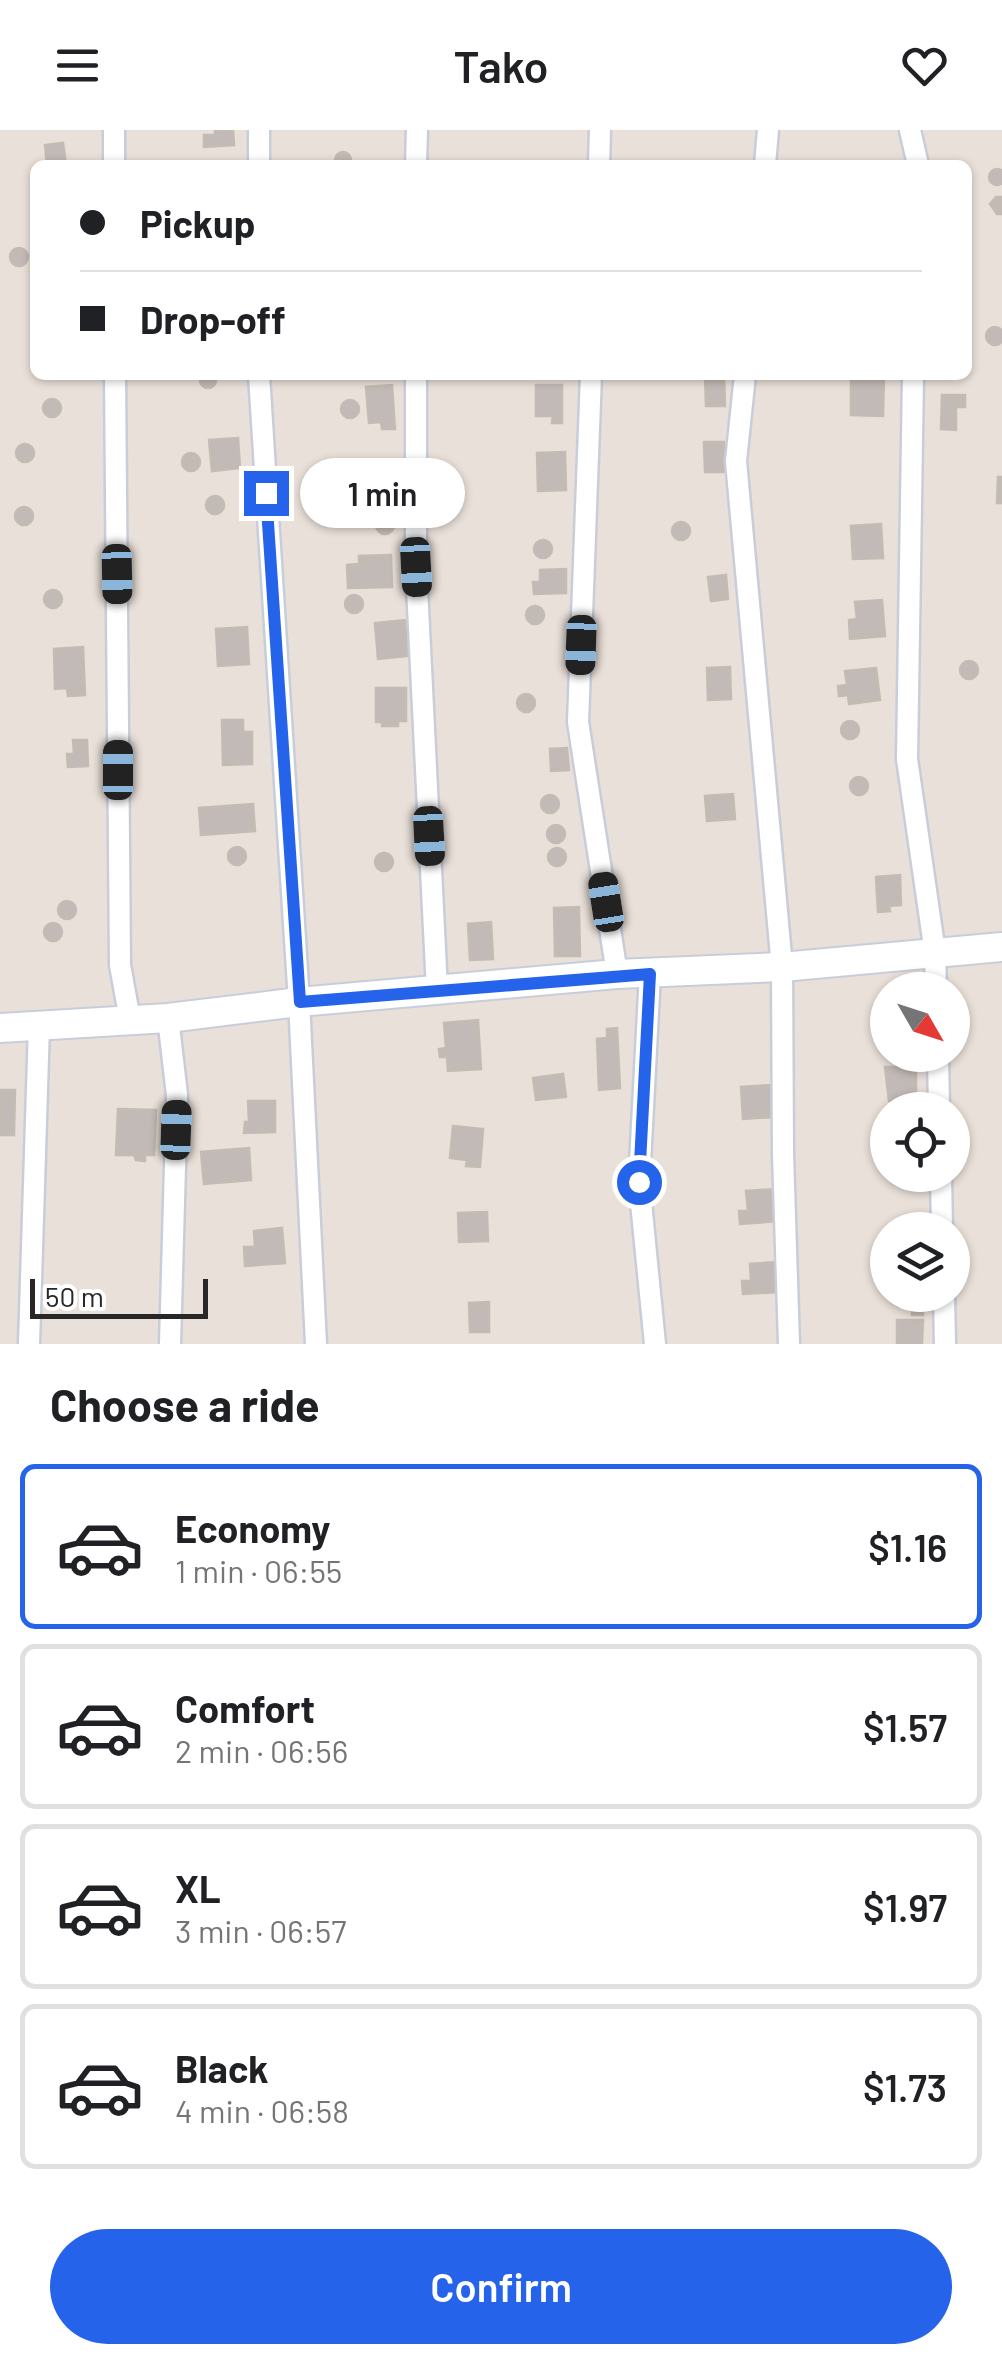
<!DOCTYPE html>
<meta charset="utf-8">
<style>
:root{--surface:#fff;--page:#f2f2f2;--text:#202124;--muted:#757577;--line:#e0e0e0;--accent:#2563eb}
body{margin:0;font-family:Barlow,sans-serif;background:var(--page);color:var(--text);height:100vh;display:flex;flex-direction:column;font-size:38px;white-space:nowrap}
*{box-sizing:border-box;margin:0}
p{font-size:32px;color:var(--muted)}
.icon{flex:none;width:55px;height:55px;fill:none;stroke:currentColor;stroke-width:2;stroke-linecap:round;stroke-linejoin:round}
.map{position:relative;height:1214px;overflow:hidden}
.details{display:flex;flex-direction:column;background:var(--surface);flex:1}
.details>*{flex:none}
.banner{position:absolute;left:30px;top:30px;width:942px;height:220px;border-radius:15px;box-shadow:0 2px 8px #0004;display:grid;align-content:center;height:220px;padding:0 50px;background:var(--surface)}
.needle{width:65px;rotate:129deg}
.tools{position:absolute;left:870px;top:842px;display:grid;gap:20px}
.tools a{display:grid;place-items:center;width:100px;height:100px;border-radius:50%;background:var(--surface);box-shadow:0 2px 8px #0004;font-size:50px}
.scale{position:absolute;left:30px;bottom:25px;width:178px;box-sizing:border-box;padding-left:10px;border:5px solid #272727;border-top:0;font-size:28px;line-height:35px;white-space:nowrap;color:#272727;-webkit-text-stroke:8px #fff;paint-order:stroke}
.end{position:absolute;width:45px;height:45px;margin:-22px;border:12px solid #2563eb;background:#fff;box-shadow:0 0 0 5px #fff}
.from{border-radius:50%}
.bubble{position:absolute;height:70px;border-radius:35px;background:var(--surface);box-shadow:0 2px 8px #0004;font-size:32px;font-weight:600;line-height:70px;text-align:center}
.car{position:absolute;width:30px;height:60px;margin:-30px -15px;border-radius:12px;box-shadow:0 0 8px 2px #0007;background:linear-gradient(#222 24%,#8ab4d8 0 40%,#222 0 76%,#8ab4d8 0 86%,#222 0)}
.banner b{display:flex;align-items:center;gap:35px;height:95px;font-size:38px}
.banner b+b{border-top:2px solid var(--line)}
.banner i{width:25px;height:25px;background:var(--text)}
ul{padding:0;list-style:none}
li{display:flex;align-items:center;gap:30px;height:165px;margin:0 20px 15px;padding:0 30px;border:5px solid var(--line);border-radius:15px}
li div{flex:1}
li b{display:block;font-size:38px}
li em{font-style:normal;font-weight:600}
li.on{border-color:var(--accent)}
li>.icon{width:90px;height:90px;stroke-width:1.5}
h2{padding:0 50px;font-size:45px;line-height:120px}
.cta{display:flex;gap:20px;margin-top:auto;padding:20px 50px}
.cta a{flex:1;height:115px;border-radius:60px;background:var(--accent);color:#fff;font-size:40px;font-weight:600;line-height:115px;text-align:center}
header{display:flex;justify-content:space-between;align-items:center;height:130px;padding:0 50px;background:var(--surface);font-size:45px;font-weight:600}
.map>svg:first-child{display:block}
.building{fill:#c2bab6;stroke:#c4bbb3;stroke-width:2.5}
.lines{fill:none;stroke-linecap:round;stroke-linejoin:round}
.street-casing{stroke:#c8ced9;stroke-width:25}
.secondary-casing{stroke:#c8ced9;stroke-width:32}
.street{stroke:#fff;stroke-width:20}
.secondary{stroke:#fff;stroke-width:28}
.route{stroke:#2563eb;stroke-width:12}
</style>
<header><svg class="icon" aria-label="menu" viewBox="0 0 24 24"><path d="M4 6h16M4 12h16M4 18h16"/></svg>Tako<svg class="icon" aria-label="heart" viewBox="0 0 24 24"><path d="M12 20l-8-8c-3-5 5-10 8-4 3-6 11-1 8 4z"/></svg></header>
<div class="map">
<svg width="1002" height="1214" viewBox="0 0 1002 1214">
<rect width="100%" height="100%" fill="#e9e0d9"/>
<g class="building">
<path d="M215,0H233L234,15L204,17V5H215Z"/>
<path d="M63,13L66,35H47L45,15Z"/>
<circle cx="343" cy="30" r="8"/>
<circle cx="997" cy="47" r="8"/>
<path d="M1002,67V84H997L990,74L996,67Z"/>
<circle cx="19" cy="127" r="9"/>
<circle cx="995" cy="206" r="9"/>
<circle cx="208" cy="250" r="8"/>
<path d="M705,245H724L725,276H706Z"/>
<path d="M851,247H884L883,286L851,285Z"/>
<path d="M392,255L395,299H382L381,292L369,293L366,257Z"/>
<path d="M536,255H562V293H552L553,286H536Z"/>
<path d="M942,265H965V277H956V300L941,299Z"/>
<circle cx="52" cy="278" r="9"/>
<circle cx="350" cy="279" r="9"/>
<path d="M238,308L240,338L212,341L209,310Z"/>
<path d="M704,312H724L725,342H705Z"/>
<circle cx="25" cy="323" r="9"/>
<path d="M565,322L566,360L538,361L537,323Z"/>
<circle cx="191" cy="332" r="9"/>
<path d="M998,347H1002V373H997Z"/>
<path d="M401,348L402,380H376L375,349Z"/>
<circle cx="215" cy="375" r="9"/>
<circle cx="24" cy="386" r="9"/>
<circle cx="385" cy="395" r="9"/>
<circle cx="681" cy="401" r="9"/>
<path d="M881,394L883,428L853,429L851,396Z"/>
<circle cx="543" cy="419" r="9"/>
<path d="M391,425L392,457L348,458L347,435L359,434V426Z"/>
<path d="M566,439V463L534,464L533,452H540V440Z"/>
<path d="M726,445L728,469L711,471L708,447Z"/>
<circle cx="53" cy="469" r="9"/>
<circle cx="354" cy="474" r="9"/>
<path d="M882,470L885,506L850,509L849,490L857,489L855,472Z"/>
<circle cx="535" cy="485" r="9"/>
<path d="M405,490L408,526L378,529L375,493Z"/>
<path d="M247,497L249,534L218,536L216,499Z"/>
<path d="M83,517L85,565L68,566L67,558L55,559L54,519Z"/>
<circle cx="969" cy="540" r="9"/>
<path d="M730,537L731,569L708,570L707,538Z"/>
<path d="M876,538L880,570L849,574L848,565L839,566L838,556L847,555L845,541Z"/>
<path d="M376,558H406V591H398V596H382V592H376Z"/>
<circle cx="526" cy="573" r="9"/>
<path d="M222,590H243V602H252V634L223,635Z"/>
<circle cx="850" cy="600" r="9"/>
<path d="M73,610H87L88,636L68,637L67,624H74Z"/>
<path d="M567,618L569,640L551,641L550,619Z"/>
<circle cx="859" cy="656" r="9"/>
<path d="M733,664L735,689L707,691L705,666Z"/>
<circle cx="550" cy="674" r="9"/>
<path d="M253,674L255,701L201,705L199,678Z"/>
<circle cx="556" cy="704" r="9"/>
<circle cx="237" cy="726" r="9"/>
<circle cx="557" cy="727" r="9"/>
<circle cx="384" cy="732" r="9"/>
<path d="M900,745L901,775L889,776L890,781L878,782L876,747Z"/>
<circle cx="67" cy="780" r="9"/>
<path d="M579,777L580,826H555L554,778Z"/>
<path d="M491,792L493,829L470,830L468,794Z"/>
<circle cx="53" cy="802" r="9"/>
<path d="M887,881L888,914H878V900L887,901Z"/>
<path d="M478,890L481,939L448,941L447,927H440L439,919L446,918L444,893Z"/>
<path d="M617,898L620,958L599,960L597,909L607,908V899Z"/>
<path d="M885,937H916V971H889Z"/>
<path d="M563,944L566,967L536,970L533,948Z"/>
<path d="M771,955L773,987L743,989L741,957Z"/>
<path d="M0,960H15L14,1005H0Z"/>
<path d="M248,971H275V1002L244,1003L245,992H249Z"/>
<path d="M118,979L156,980L154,1025H145V1031L136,1030L134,1025H116Z"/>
<path d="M453,996L483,999L480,1037L466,1036L467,1030L450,1028Z"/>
<path d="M249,1018L251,1050L204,1054L201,1022Z"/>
<path d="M777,1059L779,1091L740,1094L739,1081H748L746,1061Z"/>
<path d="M487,1082L488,1111L459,1112L458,1083Z"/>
<path d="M282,1098L285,1133L245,1136L244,1117H255L254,1101Z"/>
<path d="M777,1132L779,1162L743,1164L742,1151H751L750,1134Z"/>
<path d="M898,1165H923V1185H912V1176H898Z"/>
<path d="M489,1172V1202H470L469,1173Z"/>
<path d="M897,1190H923L922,1214H897Z"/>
</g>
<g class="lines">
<g class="street-casing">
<g id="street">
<path d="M114,0V35"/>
<path d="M910,0L918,35"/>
<path d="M259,35V0"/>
<path d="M416,35L417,0"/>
<path d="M599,35L600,0"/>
<path d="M765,35L768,0"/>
<path d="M115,245L120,835L130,890"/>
<path d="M259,245L299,872L316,1214"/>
<path d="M416,245V437L437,860"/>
<path d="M591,245L578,592L617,844"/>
<path d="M745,245L736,331L782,837L783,1024L789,1214"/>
<path d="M913,245L907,629L935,823L936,860"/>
<path d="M650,844L639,1052L655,1214"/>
<path d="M168,888L177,965L170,1214"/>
<path d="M938,925L939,980"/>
<path d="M941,1045L942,1100"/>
<path d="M944,1165L945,1214"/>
<path d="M29,1214L39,895"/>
</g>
</g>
<g class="secondary-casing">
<path id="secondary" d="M0,898L168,888L299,872L617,844L782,837L1002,817"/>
</g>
<use href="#street" class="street"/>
<use href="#secondary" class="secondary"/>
</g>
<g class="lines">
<path class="route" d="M266,363L300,872L650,844L639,1052"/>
</g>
</svg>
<div class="tools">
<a><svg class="needle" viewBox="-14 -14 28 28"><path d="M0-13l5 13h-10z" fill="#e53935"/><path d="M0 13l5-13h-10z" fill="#757577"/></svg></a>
<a><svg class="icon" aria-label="locate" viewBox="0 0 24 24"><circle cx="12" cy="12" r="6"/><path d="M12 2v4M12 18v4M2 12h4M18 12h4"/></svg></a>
<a><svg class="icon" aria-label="layers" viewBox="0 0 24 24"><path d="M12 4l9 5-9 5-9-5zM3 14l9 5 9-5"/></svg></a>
</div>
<div class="scale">50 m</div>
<i class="end from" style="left:639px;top:1052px"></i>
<i class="end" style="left:266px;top:363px"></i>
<div class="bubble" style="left:300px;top:328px;width:165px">1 min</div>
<i class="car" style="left:416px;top:437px;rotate:177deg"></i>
<i class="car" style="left:117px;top:444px;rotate:179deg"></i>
<i class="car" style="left:581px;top:515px;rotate:182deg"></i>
<i class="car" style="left:118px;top:640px;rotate:0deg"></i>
<i class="car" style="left:429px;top:706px;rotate:177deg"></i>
<i class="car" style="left:606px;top:772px;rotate:351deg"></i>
<i class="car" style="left:176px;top:1000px;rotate:2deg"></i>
<div class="banner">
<b><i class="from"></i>Pickup</b>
<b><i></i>Drop-off</b>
</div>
</div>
<section class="details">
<h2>Choose a ride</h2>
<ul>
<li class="on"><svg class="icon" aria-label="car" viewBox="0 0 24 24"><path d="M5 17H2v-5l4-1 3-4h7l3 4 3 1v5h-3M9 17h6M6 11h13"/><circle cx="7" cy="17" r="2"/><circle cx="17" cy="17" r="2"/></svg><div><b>Economy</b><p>1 min · 06:55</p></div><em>$1.16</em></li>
<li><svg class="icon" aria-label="car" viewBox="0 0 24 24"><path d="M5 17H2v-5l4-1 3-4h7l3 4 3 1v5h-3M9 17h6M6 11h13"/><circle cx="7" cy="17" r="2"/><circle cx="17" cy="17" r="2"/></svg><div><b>Comfort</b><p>2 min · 06:56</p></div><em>$1.57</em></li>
<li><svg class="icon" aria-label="car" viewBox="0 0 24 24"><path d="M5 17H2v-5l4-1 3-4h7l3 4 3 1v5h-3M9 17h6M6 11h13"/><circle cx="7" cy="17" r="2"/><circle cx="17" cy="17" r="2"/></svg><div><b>XL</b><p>3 min · 06:57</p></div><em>$1.97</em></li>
<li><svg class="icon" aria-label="car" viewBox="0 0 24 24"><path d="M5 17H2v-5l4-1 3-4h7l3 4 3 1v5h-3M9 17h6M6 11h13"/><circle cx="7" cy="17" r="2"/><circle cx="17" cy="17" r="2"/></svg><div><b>Black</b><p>4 min · 06:58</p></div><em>$1.73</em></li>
</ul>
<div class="cta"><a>Confirm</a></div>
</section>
